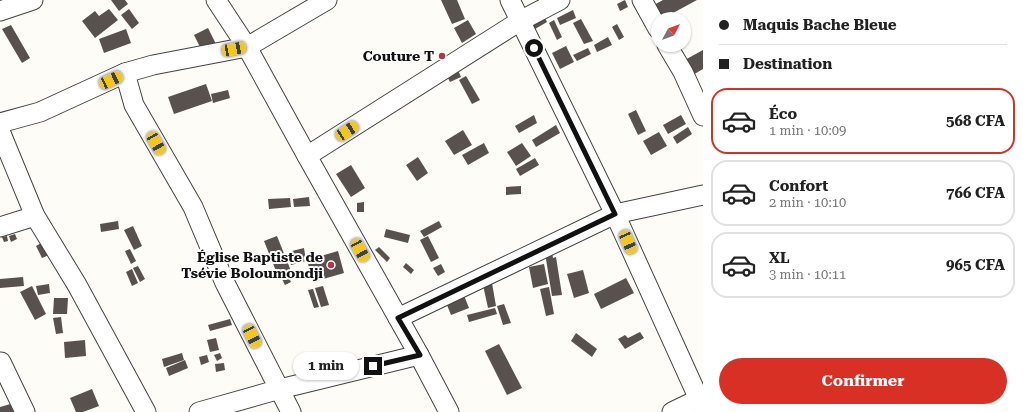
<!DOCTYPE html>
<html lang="fr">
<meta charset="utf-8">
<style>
:root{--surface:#fff;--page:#f6f6f6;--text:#222;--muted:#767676;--line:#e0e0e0;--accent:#d93025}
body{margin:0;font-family:"Roboto Serif",serif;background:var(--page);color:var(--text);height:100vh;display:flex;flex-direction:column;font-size:15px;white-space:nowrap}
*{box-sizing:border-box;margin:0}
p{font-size:13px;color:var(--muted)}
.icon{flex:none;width:22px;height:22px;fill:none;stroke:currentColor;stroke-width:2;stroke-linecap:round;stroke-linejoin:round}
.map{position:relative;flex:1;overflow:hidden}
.side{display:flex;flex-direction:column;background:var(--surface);width:320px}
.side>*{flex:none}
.hud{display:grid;align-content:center;height:88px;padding:0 16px;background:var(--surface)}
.needle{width:26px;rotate:49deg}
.controls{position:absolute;left:651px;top:12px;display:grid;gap:8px}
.controls a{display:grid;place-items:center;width:40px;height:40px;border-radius:50%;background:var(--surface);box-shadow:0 1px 3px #0004;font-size:20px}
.end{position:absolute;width:18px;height:18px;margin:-9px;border:5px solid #111;background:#fff;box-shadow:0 0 0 2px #fff}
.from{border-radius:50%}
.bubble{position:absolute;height:28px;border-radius:14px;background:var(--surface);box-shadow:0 1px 3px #0004;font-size:13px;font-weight:700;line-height:28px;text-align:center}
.car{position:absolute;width:12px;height:24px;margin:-12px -6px;border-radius:5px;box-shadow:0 0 3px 1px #0007;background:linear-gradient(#f5c518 24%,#345 0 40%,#f5c518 0 76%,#345 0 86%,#f5c518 0)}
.hud b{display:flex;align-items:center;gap:14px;height:38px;font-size:15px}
.hud b+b{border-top:1px solid var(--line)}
.hud i{width:10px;height:10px;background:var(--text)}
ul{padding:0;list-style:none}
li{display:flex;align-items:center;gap:12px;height:66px;margin:0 8px 6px;padding:0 8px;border:2px solid var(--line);border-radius:16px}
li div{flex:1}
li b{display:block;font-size:15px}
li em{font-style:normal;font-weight:700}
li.on{border-color:var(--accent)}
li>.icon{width:36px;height:36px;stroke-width:1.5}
.cta{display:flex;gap:8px;margin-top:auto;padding:8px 16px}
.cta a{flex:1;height:46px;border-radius:24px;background:var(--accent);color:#fff;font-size:16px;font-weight:700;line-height:46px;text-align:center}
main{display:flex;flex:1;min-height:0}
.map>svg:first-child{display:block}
.building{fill:#58514e}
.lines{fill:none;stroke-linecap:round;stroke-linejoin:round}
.minor-casing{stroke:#444;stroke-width:21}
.minor{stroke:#fff;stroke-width:19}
.route{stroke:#111;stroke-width:5}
.poi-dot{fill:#b03947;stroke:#fff;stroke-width:1.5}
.labels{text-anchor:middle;stroke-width:4;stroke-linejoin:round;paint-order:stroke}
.poi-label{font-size:14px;font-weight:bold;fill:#111;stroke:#fff;text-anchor:end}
</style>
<main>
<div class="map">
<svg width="703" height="412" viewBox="0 0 703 412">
<rect width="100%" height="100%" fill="#fefcf6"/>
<g class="building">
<path d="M111,0H125L128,4L119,11Z"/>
<path d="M441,0H457L465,19L452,24Z"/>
<path d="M625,0L628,7L620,11L617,4Z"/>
<path d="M663,0H697L662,19L652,6Z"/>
<path d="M109,9L118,20L95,38L82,21L95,11L99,16Z"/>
<path d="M129,9L139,23L132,29L121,15Z"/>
<path d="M573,10L576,18L560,25L557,18Z"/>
<path d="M545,18L547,22L535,29L533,24Z"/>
<path d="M581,19L593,41L584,44L573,23Z"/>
<path d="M468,20L476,34L462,43L454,28Z"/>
<path d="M554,20L562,37L557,40L549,23Z"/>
<path d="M617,24L624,37L619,40L612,27Z"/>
<path d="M11,25L30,58L22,63L2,29Z"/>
<path d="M208,28L216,44L202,51L194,35Z"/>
<path d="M126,29L131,43L104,53L99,39Z"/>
<path d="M608,37L612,45L597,52L594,45Z"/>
<path d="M566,46L574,62L560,69L552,53Z"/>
<path d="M588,48L591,54L577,61L573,55Z"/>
<path d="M703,50V69L691,76L683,61Z"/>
<path d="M458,70L461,77L450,82L447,76Z"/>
<path d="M466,76L480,100L472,104L459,80Z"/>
<path d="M206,84L212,101L174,114L168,97Z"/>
<path d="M228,90L230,98L213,103L211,94Z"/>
<path d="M636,110L646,131L638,135L628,114Z"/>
<path d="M534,115L537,123L519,133L515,126Z"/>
<path d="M681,115L686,124L668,134L663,125Z"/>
<path d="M556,125L560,133L536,147L532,140Z"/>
<path d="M688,127L692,134L677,144L673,137Z"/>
<path d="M463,130L472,145L454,155L445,141Z"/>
<path d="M659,132L667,146L651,155L643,141Z"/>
<path d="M484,143L489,153L468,165L462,155Z"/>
<path d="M522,143L531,156L516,166L507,152Z"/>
<path d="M418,157L428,173L417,181L406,165Z"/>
<path d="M535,158L539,165L520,176L516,169Z"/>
<path d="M351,165L365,188L351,197L336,174Z"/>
<path d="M521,186V194L506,195V187Z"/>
<path d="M309,197L310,206L294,207L293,199Z"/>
<path d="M290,198L291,207L269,209L268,199Z"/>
<path d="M364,202V212H357V203Z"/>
<path d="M118,221L119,229L101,232L100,224Z"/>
<path d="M439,221L442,227L424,237L420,231Z"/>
<path d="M133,226L142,246L134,250L124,230Z"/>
<path d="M386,229L410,235L408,243L384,237Z"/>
<path d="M15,234L17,239L11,242L9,236Z"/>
<path d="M7,236L8,241L4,242L2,237Z"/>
<path d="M277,236L291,271L278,276L264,241Z"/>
<path d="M428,236L439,258L431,262L420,240Z"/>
<path d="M43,242L49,255L42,258L36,246Z"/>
<path d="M379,247L390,258L387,262L375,250Z"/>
<path d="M304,248L306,261L291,265L288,252Z"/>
<path d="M130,249L136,261L131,264L125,251Z"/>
<path d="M338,251L344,273L313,282L307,260Z"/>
<path d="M552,252L553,258L556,257L562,295L552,296L545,253Z"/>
<path d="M406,263L414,270L411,274L403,267Z"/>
<path d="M441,264L445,272L438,276L433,268Z"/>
<path d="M544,264L548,284L533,288L529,267Z"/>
<path d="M138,266L145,279L140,282L133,268Z"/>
<path d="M132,269L138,283L132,286L126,272Z"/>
<path d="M583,270L589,293L574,298L567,274Z"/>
<path d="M288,276L291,282L285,285L282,279Z"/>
<path d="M23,277L24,286L0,288V279Z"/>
<path d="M626,278L634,293L601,309L594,294Z"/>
<path d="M492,283L496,306L488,308L483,285Z"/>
<path d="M49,284L50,293L38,295L36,286Z"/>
<path d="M32,286L46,314L35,320L20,292Z"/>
<path d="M323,286L329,305L321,307L315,288Z"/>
<path d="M549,287L554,314L546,316L540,289Z"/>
<path d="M313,289L319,307L314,308L308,290Z"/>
<path d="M463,293L469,308L451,315L445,300Z"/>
<path d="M54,298H68L67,314H53Z"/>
<path d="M504,304L511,323L503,325L497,306Z"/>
<path d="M495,308L497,314L469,322L467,315Z"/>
<path d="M61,317L63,333L56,334L53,318Z"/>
<path d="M230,319L232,325L210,331L208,325Z"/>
<path d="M640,332L644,338L625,349L618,339L625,335L628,338Z"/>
<path d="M576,333L597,349L592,357L571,341Z"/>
<path d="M216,338L219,350L210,352L207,340Z"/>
<path d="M85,340L86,356L65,358L64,342Z"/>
<path d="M499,344L522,388L507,395L485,351Z"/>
<path d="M182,353L184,360L164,367L162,359Z"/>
<path d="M220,353L222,358L217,361L214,355Z"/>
<path d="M207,355L209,362L201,365L199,357Z"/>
<path d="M185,360L188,368L169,376L166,368Z"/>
<path d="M224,363L225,370L216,372L215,364Z"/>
<path d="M92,389L99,406L83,412H76L70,398Z"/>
<path d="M14,403L17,412H0V407Z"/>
</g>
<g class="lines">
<g class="minor-casing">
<g id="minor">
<path d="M216,0L247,47L307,156L419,355L449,412"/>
<path d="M510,0L615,214L703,408"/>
<path d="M642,0L658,29"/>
<path d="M0,11L33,0"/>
<path d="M667,45L683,72L703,116"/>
<path d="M125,73L134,105L193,207L225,283L291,412"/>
<path d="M0,123L40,112L125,73L153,65L247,47L327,0"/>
<path d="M0,131L35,216L77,285L146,412"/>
<path d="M307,156L520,21L560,0"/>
<path d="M0,227L35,216"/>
<path d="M398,318L615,214L703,195"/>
<path d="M1,362L25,412"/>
<path d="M199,412L280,389L419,355"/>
<path d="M672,412L703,397"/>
</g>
</g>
<use href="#minor" class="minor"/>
</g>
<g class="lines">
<path class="route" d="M373,366L420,355L398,318L615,214L534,48"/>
</g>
<g class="poi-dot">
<circle cx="442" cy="56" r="4"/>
<circle cx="331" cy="265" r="4"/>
</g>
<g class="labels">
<g class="poi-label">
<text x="434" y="61">Couture T</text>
<text x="323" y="262">Église Baptiste de<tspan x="323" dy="16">Tsévie Boloumondji</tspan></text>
</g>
</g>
</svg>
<div class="controls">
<a><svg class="needle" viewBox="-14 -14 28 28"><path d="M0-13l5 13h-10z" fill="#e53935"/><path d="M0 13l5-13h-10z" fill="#767676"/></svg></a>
</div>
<i class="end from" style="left:534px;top:48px"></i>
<i class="end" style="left:373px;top:366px"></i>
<div class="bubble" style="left:293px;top:352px;width:66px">1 min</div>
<i class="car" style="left:234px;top:49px;rotate:79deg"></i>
<i class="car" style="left:111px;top:80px;rotate:65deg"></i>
<i class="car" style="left:347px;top:131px;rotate:57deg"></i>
<i class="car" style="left:156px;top:143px;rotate:150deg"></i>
<i class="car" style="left:628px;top:242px;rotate:156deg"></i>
<i class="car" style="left:360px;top:250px;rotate:151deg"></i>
<i class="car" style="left:252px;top:336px;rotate:153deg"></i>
</div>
<section class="side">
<div class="hud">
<b><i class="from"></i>Maquis Bache Bleue</b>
<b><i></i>Destination</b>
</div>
<ul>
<li class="on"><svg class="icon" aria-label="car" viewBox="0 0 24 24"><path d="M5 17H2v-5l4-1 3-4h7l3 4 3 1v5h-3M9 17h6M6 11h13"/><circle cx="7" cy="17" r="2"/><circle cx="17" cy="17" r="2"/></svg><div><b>Éco</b><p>1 min · 10:09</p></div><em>568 CFA</em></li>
<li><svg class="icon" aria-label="car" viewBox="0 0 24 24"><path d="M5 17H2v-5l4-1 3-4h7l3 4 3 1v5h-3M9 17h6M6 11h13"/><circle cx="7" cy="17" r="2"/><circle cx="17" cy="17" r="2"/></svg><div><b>Confort</b><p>2 min · 10:10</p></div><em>766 CFA</em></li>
<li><svg class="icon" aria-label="car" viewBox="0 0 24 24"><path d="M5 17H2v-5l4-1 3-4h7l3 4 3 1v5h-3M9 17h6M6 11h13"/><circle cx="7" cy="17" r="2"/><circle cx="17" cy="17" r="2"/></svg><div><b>XL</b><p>3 min · 10:11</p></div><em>965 CFA</em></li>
</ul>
<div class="cta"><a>Confirmer</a></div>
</section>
</main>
